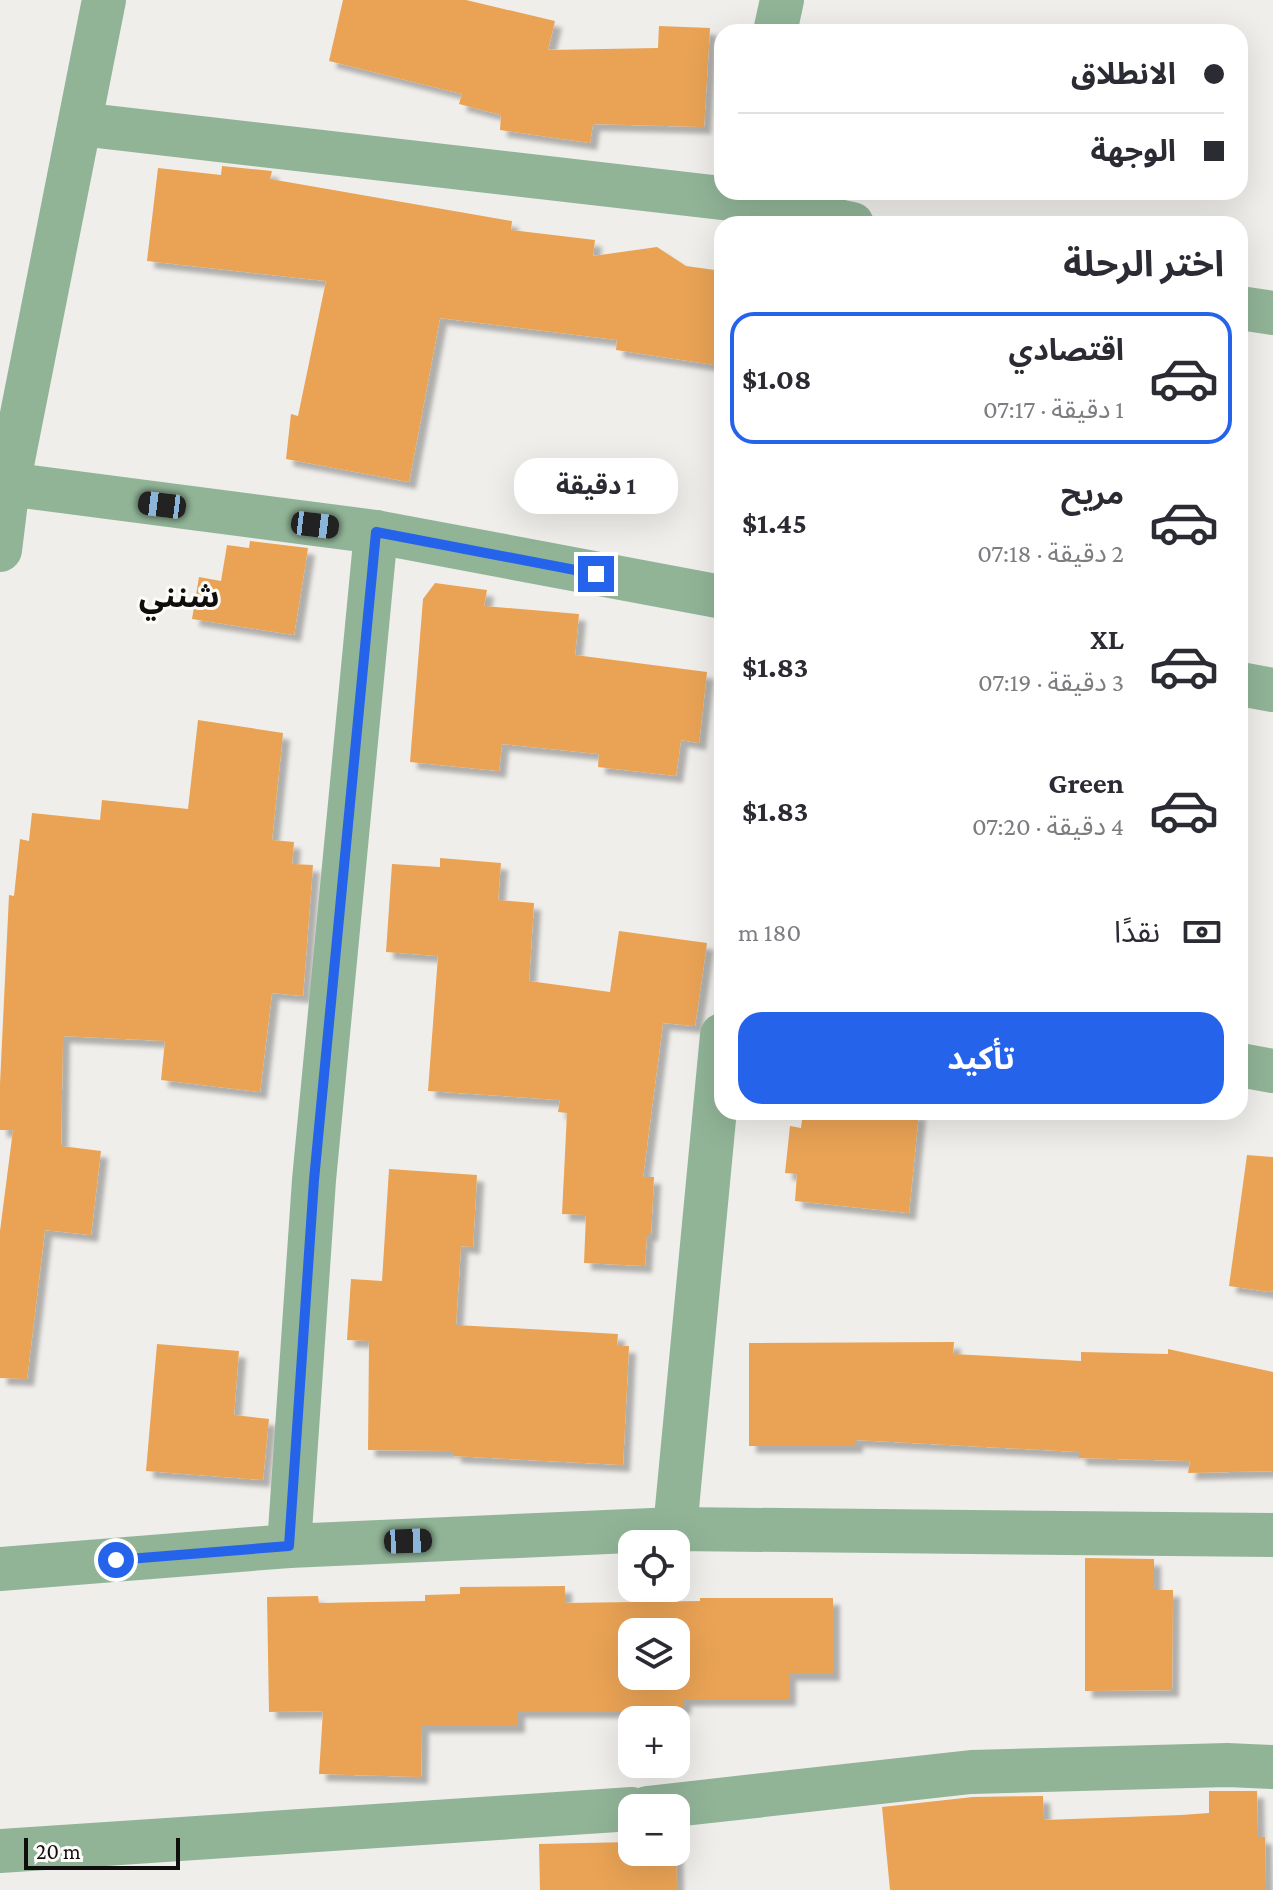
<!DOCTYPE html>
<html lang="ar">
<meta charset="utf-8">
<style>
:root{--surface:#fff;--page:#f7f7f7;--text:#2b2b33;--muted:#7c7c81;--line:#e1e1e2;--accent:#2563eb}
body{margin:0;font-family:"Crimson Pro","Noto Sans Arabic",serif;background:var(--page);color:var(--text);direction:rtl;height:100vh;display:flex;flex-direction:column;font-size:30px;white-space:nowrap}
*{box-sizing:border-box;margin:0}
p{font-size:26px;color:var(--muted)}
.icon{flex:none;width:44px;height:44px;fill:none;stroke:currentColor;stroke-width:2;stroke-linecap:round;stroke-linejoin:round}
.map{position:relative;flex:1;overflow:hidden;direction:ltr}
.side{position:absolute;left:714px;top:216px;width:534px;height:904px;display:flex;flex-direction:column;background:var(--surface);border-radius:24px;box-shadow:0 8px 32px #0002;direction:rtl}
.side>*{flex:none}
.top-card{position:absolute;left:714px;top:24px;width:534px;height:176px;border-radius:24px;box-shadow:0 8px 32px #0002;direction:rtl;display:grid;align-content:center;height:176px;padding:0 24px;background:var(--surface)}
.fabs{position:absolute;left:618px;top:1530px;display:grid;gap:16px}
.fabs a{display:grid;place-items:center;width:72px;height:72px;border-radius:16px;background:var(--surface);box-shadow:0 8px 32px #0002;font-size:40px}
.scale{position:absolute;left:24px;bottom:20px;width:156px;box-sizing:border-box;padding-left:8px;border:4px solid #0f0e0d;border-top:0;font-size:22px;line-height:28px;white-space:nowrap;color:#0f0e0d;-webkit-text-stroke:6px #fcfbf8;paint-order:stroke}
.end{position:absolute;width:36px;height:36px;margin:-18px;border:10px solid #2563eb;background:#fff;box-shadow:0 0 0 4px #fff}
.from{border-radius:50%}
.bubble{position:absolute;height:56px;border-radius:24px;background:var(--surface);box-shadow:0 8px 32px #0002;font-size:26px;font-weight:700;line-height:56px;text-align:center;direction:rtl}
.car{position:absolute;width:24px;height:48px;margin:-24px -12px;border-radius:10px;box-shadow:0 0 6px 2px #0007;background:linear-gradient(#222 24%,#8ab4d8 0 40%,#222 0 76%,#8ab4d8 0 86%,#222 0)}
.top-card b{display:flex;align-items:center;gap:28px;height:76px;font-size:30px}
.top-card b+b{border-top:2px solid var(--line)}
.top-card i{width:20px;height:20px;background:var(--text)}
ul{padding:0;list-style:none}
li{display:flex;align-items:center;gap:24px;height:132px;margin:0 16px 12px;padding:0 8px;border:4px solid transparent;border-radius:24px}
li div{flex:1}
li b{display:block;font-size:30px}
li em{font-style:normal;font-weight:700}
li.on{border-color:var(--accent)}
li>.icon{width:72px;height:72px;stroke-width:1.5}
h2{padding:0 24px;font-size:36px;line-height:96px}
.pay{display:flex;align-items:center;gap:20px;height:88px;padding:0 24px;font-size:30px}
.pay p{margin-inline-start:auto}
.cta{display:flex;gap:16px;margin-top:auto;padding:16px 24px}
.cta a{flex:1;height:92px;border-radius:24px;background:var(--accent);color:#fff;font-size:32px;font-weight:700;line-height:92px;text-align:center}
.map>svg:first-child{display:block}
.building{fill:#eaa355;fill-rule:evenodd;filter:url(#shadow)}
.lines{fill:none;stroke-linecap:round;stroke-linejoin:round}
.minor{stroke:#91b497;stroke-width:44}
.route{stroke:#2563eb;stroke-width:10}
.labels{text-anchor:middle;stroke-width:6;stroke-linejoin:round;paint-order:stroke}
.district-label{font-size:32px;font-weight:bold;fill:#0f0e0d;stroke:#fcfbf8}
</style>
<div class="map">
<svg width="1273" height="1890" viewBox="0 0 1273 1890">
<defs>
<filter id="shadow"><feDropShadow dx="7" dy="7" stdDeviation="2" flood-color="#0004"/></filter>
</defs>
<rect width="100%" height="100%" fill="#efeeeb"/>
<g class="building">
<path d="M343,0H466L555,21L548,50L658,48L659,26L710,28L704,127L593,124L590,143L500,130L501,115L459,104L462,94L329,61Z"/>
<path d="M222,166L272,171L270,179L512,221L511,230L595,240L593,256L657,247L686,266L722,271V366L616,350L617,340L440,318L409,482L286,459L291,414L298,416L326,281L147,261L158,168L221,175Z"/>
<path d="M250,541L308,548L294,635L192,619L199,577L221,581L227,545L249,548Z"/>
<path d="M435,583L487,590L484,606L579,614L575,655L707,672L699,743L681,740L676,776L598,767L599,754L502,744L499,771L410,762L423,599Z"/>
<path d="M198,720L283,733L272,840L294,842L292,864L313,865L303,996L272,993L260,1092L161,1080L165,1041L63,1036L61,1146L101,1151L91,1235L45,1230L27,1379L0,1378V1231L13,1130H0V1084L9,895L14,896L20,839L29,841L32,813L100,820L102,800L188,809Z"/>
<path d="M440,858L501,863L498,900L534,903L529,981L610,992L619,931L707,943L695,1026L663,1023L643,1177H654L651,1234H647L645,1266L584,1263L586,1215L562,1214L567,1113L558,1112L560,1100L428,1091L438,956L386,952L392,864L440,867Z"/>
<path d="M803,1112H919L909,1213L795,1201L797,1174L785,1173L790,1126L801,1128Z"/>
<path d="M1247,1155L1273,1157V1290L1269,1292L1229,1286Z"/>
<path d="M389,1169L477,1175L473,1247L461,1246L456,1325L618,1334L617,1346H629L623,1465L454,1456V1451L368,1450L369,1341L347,1340L351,1279L382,1281Z"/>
<path d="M954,1342L953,1354L1081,1361V1352L1168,1354V1349L1273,1372V1471L1188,1473L1190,1461L1079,1458V1452L856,1440V1446H749V1343Z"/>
<path d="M157,1344L239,1351L234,1415L269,1419L263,1480L146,1471Z"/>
<path d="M1085,1558L1154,1559V1590H1173L1172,1690L1085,1691Z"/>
<path d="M565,1586V1603L700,1601V1598H833V1674H789V1699H684V1707H634V1711H518V1726H422L421,1777L319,1774L323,1711L269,1712L267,1597L318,1596L319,1603L425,1601V1595L460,1594V1587ZM632,1632H676V1676H632Z"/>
<path d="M1209,1791H1257L1258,1837H1265L1266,1890H890L882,1807L973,1797L1043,1796L1044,1820L1181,1815L1209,1813Z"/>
<path d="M676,1841L677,1890H540L539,1844L632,1842V1852H676Z"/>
</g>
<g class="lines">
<g class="minor">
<path d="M775,32L782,0"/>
<path d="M80,124L739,200L852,224"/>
<path d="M1240,308L1273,313"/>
<path d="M0,483L376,532L722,597"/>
<path d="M0,550L8,485L104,0"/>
<path d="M1240,684L1273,690"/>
<path d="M1240,1065L1273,1071"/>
<path d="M675,1529L722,1035"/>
<path d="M289,1546L314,1180L376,532"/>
<path d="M0,1569L289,1546L675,1529L1273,1535"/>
<path d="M647,1808L971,1772L1227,1765L1273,1767"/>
<path d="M0,1851L632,1809"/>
</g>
</g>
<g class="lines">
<path class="route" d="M116,1560L289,1546L314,1180L376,532L596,574"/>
</g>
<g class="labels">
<g class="district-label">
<text x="179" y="607">شنني</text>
</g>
</g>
</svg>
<div class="fabs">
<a><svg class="icon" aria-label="locate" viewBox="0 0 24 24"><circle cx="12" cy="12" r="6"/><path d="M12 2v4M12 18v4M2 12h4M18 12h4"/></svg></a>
<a><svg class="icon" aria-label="layers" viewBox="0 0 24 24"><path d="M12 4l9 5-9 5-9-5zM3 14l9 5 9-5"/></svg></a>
<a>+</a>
<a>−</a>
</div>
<div class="scale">20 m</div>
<i class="end from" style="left:116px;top:1560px"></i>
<i class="end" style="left:596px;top:574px"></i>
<div class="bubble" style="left:514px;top:458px;width:164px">1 دقيقة</div>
<i class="car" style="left:162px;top:505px;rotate:277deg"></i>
<i class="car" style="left:315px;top:525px;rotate:97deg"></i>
<i class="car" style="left:408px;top:1541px;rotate:88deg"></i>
<div class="top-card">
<b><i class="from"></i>الانطلاق</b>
<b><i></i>الوجهة</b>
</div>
<section class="side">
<h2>اختر الرحلة</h2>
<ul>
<li class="on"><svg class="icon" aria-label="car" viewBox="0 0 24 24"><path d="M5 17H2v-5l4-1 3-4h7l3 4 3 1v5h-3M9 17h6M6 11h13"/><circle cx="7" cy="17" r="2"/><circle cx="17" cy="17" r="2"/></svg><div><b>اقتصادي</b><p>1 دقيقة · 07:17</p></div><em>$1.08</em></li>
<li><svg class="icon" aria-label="car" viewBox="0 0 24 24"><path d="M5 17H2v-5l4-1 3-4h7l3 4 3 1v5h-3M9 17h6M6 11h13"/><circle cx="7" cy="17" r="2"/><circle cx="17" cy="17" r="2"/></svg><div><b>مريح</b><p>2 دقيقة · 07:18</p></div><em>$1.45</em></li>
<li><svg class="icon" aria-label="car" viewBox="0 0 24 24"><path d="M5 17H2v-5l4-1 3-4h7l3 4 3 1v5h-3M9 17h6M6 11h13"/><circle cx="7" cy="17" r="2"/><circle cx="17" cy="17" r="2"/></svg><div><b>XL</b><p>3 دقيقة · 07:19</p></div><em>$1.83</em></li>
<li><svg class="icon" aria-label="car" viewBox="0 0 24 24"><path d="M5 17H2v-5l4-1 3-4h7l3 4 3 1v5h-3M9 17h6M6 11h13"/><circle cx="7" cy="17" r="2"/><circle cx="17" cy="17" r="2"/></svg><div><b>Green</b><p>4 دقيقة · 07:20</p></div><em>$1.83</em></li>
</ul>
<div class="pay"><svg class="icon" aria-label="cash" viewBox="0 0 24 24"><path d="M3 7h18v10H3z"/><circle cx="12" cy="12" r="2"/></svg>نقدًا<p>180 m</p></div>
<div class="cta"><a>تأكيد</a></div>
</section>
</div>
